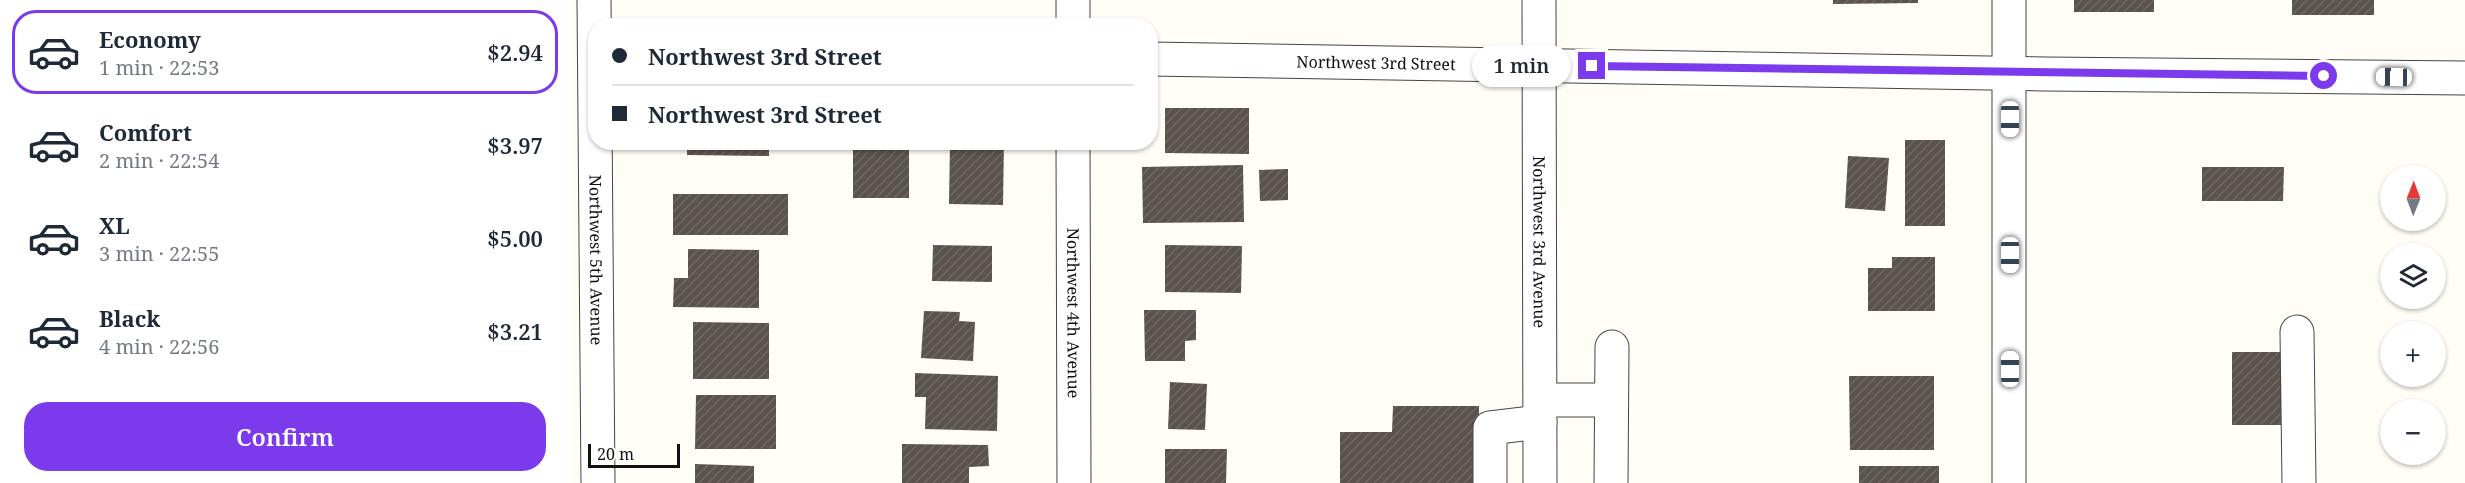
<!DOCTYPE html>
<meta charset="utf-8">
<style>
:root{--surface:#fff;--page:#f6f6f7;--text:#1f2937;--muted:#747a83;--line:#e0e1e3;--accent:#7c3aed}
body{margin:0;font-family:"Noto Serif",serif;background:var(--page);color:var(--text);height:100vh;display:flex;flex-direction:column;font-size:22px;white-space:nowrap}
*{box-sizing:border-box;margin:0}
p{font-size:20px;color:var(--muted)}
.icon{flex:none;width:33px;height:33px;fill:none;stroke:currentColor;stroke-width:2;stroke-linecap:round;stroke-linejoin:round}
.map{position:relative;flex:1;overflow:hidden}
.drawer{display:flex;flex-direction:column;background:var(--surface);width:570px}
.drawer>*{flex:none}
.top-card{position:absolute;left:18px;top:18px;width:570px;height:132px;border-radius:24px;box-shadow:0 2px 4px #0004;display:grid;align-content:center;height:132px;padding:0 24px;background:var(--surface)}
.needle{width:39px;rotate:1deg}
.buttons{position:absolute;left:1810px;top:165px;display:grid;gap:12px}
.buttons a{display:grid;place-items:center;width:66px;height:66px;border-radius:50%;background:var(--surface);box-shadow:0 2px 4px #0004;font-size:30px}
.scale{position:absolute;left:18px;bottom:15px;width:92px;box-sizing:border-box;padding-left:6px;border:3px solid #111;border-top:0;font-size:16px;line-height:21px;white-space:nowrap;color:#111;-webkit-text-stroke:4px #fff;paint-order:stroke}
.end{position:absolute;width:27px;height:27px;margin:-14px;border:8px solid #7c3aed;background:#fff;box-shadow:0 0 0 3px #fff}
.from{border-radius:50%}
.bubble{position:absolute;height:42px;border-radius:21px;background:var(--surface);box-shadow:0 2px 4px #0004;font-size:20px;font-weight:600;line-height:42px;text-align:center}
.car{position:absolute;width:18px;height:36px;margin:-18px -9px;border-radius:8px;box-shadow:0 0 4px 2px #0007;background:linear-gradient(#fff 24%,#345 0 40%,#fff 0 76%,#345 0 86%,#fff 0)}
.top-card b{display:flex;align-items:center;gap:21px;height:57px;font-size:22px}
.top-card b+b{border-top:2px solid var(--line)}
.top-card i{width:15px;height:15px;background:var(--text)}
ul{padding:10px 0 0;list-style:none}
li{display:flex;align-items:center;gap:18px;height:84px;margin:0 12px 9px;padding:0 12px;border:3px solid transparent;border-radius:24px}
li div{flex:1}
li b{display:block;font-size:22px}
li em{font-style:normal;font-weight:600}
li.active{border-color:var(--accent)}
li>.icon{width:54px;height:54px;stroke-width:1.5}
.cta{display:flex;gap:12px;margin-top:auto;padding:12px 24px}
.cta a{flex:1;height:69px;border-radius:24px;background:var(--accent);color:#fff;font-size:24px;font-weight:600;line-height:69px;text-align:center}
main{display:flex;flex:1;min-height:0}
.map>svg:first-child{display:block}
.building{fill:url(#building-hatch)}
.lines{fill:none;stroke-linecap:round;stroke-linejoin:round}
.minor-casing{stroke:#444;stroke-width:35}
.minor{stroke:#fff;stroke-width:33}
.route{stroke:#7c3aed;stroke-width:8}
.labels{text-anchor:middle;stroke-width:6;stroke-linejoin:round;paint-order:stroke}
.street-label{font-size:16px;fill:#111;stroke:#fff}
</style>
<main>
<section class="drawer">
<ul>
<li class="active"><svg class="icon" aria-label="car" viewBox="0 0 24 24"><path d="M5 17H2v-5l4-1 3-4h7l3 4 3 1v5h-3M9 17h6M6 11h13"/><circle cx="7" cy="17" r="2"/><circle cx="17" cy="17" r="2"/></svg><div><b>Economy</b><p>1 min · 22:53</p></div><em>$2.94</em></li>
<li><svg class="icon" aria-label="car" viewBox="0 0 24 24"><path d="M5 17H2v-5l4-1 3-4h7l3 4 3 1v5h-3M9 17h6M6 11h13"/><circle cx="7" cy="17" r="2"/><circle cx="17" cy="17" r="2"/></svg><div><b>Comfort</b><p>2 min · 22:54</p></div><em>$3.97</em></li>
<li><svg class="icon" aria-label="car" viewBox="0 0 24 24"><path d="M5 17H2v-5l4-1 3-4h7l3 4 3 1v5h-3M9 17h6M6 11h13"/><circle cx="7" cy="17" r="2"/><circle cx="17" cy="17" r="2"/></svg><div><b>XL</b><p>3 min · 22:55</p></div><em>$5.00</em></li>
<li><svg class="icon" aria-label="car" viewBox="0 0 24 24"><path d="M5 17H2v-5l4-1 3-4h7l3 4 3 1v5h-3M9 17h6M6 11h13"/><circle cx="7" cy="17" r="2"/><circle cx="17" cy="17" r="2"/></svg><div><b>Black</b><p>4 min · 22:56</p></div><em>$3.21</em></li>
</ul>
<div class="cta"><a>Confirm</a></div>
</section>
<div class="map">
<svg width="1895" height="483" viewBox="0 0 1895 483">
<defs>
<pattern id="building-hatch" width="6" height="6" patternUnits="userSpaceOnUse" patternTransform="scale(1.5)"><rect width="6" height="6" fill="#5a524d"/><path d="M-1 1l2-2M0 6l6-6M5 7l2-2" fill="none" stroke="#6d6662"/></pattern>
</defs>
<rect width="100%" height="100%" fill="#fffdf5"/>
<g class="building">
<path d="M1263,0H1348V3L1263,4Z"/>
<rect x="1504" y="0" width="80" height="12"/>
<rect x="1722" y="0" width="82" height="15"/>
<path d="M595,108H679V154L595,153Z"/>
<rect x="1335" y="140" width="40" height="86"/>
<path d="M117,142H199V156L117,155Z"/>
<rect x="283" y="142" width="56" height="56"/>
<path d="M380,142H434L433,205L379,204Z"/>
<path d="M1278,156L1319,158L1315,211L1275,208Z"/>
<path d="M673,165L674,222L573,223L572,167Z"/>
<path d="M1632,167H1714L1713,201H1632Z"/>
<path d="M718,169V200L690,201L689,170Z"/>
<rect x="103" y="194" width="115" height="41"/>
<path d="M363,245L422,246V282L362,281Z"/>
<path d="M595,245L672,246L671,293L595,292Z"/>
<path d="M118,249L189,250V308L103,307L104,278H118Z"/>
<path d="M1322,257H1365V311H1298V268H1322Z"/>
<path d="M574,310H626V340L615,341V361H575Z"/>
<path d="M354,311L390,312L389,321L405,322L403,361L351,358Z"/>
<path d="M123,322L199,323V379H123Z"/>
<rect x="1662" y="352" width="52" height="73"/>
<path d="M345,373L428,376L427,431L355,429L356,397H345Z"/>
<path d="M1279,376H1364V450H1280Z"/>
<path d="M600,382L637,384L635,430L598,429Z"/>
<path d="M126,395H206V449H125Z"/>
<path d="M823,406H909V483H770V432H822Z"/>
<path d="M332,444L418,445L419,466L399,467V483H332Z"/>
<path d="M595,449H657L656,483H595Z"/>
<path d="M125,464L184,466V483H125Z"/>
<rect x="1289" y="466" width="80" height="17"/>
</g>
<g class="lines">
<g class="minor-casing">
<g id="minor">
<path id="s1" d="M24,0L28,483"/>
<path d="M503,0V26"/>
<path id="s2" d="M969,0L970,483"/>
<path id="s3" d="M580,59L1475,74L1895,78"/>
<path id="s4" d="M503,142L504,483"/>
<path d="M1727,332L1729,483"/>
<path d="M971,400H1041"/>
<path d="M920,483V428L970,422"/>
<path d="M1041,483L1042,347"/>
<path d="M1439,483V0"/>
</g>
</g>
<use href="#minor" class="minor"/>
</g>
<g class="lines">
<path class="route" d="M1022,66L1754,76"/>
</g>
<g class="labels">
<g class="street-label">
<text dy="6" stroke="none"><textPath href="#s3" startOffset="226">Northwest 3rd Street</textPath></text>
<text dy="6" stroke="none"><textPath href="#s2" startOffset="242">Northwest 3rd Avenue</textPath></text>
<text dy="6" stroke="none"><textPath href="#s1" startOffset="260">Northwest 5th Avenue</textPath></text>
<text dy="6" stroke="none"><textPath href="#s4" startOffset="171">Northwest 4th Avenue</textPath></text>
</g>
</g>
</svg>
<div class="buttons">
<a><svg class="needle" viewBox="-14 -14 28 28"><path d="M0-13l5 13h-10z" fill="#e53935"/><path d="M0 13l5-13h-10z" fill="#747a83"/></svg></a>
<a><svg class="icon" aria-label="layers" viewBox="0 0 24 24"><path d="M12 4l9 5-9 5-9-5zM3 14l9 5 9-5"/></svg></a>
<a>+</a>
<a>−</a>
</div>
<div class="scale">20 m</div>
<i class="end from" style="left:1754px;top:76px"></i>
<i class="end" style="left:1022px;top:66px"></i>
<div class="bubble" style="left:902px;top:45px;width:99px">1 min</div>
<i class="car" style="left:1824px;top:77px;rotate:271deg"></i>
<i class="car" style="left:1440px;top:119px;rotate:180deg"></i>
<i class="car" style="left:1440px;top:255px;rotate:180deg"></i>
<i class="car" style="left:1440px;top:369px;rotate:0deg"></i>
<div class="top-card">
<b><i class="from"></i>Northwest 3rd Street</b>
<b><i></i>Northwest 3rd Street</b>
</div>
</div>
</main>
